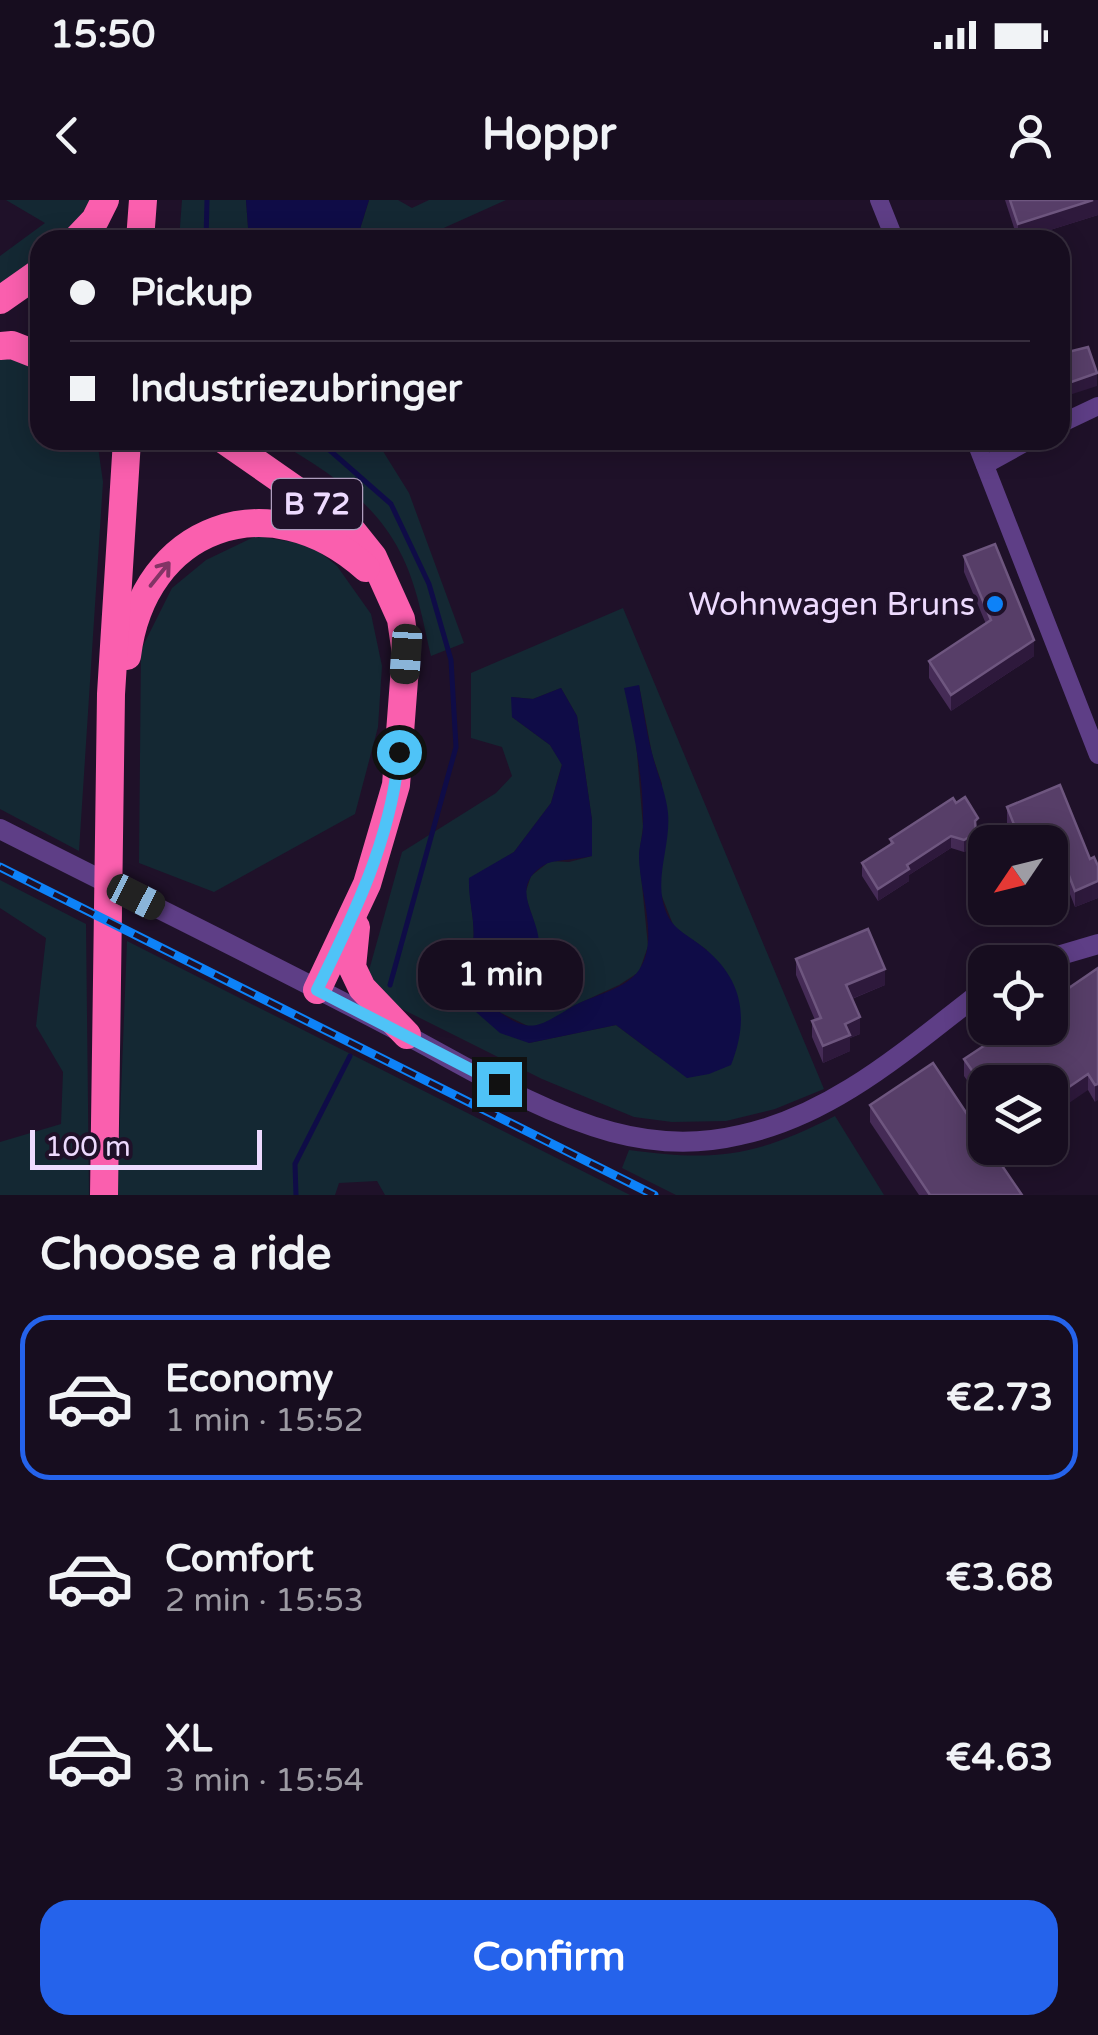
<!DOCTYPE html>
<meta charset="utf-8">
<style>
:root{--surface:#170d1f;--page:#241b2c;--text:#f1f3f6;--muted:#9e9ca4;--line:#362d3d;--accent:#2563eb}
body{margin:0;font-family:"Varela Round",sans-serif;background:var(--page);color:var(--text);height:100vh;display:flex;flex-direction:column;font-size:38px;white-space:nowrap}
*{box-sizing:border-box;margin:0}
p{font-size:32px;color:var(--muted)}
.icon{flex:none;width:55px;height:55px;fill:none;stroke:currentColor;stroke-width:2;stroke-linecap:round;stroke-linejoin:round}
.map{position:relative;height:995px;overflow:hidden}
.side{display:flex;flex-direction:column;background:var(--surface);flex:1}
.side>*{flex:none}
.top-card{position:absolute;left:30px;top:30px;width:1040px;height:220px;border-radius:30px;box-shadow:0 5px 25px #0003,0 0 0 2px var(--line);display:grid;align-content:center;height:220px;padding:0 40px;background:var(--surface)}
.needle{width:65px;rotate:235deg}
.fabs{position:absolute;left:968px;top:625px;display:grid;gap:20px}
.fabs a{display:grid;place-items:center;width:100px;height:100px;border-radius:20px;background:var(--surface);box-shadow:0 5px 25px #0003,0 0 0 2px var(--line);font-size:50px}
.scale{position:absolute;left:30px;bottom:25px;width:232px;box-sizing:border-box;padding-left:10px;border:5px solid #eddafe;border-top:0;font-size:28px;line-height:35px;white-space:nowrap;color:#eddafe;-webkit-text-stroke:8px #1f1129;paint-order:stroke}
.end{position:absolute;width:45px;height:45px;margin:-22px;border:12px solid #4fc3f7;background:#111;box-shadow:0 0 0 5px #111}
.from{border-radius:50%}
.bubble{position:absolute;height:70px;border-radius:30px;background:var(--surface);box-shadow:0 5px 25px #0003,0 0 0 2px var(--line);font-size:32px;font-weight:800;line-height:70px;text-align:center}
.car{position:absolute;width:30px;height:60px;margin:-30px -15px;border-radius:12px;box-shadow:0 0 8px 2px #0007;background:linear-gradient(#222 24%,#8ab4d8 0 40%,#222 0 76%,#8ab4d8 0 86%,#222 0)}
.top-card b{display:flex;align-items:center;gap:35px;height:95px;font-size:38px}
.top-card b+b{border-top:2px solid var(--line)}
.top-card i{width:25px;height:25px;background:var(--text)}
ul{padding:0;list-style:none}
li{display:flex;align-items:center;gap:30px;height:165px;margin:0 20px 15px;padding:0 20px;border:5px solid transparent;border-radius:30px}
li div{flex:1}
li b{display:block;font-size:38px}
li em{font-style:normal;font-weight:800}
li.selected{border-color:var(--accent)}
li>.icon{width:90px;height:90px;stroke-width:1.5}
h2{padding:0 40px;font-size:45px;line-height:120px}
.button{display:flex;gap:20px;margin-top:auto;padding:20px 40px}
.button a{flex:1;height:115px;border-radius:30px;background:var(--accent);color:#fff;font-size:40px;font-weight:800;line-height:115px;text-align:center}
.status{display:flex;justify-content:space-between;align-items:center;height:70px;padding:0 50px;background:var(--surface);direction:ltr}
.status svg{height:28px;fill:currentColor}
header{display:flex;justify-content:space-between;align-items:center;height:130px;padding:0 40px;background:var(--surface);font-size:45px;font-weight:800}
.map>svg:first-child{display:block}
.green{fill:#142833;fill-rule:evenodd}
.water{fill:#0f0c47}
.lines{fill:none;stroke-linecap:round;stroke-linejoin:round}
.stream{stroke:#0f0c47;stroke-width:5}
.minor{stroke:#5e3e86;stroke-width:18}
.tertiary{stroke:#5e3e86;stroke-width:20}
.trunk{stroke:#fa5fae;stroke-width:28}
.rail-casing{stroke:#0d82f8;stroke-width:9}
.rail{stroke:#1f1129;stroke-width:5;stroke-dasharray:15;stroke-linecap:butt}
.wall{fill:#452b56}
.shaded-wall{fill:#2e193c}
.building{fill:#573e68;stroke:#6e567f;stroke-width:2.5}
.oneway{stroke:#823465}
.route{stroke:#4fc3f7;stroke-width:12}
.poi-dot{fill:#0d82f8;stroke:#1f1129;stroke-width:4}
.labels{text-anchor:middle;stroke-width:10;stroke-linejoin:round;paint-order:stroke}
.shield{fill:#1f1129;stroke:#af9ebe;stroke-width:2.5}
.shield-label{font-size:30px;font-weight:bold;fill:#eddafe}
.poi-label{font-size:32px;fill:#eddafe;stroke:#1f1129;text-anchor:end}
</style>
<div class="status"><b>15:50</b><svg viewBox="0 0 49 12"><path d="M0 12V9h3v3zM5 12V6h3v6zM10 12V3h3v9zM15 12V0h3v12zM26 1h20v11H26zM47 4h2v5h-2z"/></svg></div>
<header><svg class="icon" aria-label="back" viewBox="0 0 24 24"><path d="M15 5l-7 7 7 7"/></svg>Hoppr<svg class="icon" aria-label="person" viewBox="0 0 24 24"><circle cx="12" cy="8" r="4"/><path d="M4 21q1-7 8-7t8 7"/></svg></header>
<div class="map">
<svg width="1098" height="995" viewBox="0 0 1098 995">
<rect width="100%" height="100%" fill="#1f1129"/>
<g class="green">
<path d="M6,0H92L61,40H40V61L0,90V56L45,23Z"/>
<path d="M182,0H246L249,40H179Z"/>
<path d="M369,0H398L412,8L429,0H506L417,40H347L360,29Z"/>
<path d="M10,156L40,167V240H97L103,282L79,651L0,609V158Z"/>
<path d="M275,240H376L409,293L464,443L431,456C423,422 417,384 400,352C374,300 324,269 275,240Z"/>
<path d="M256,336L311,345L337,366L371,414L382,466L378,527L355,614L214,692L139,663L141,450L172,388L206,360Z"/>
<path d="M623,408L824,889L775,909L726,921L672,922L634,917L542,879L400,808L368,774L402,652L496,593L512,576L502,547L471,538V473ZM639,485L652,554L662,584L659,689L674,727L707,750L656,855L616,825L529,843L453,784L452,762L473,744C476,721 468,702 470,679L514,652L551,603L562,564L550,545L512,517V497L533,499L561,488L577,516L592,620V656L569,662L550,661L531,676L525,694L534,722L525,773L500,795L497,811L532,828L556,819L571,807L619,785L639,772L648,746L639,655L643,627L636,541Z"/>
<path d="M0,680L86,724L89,995H0V942L61,924L63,872L36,826L46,738L0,708Z"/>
<path d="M127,741L630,995H385L377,981L339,983L335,995H117Z"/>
<path d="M835,916L884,995H676L622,968L629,950C717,962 756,956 835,916Z"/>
</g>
<g class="water">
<path d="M246,0H369L360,29L347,40H249Z"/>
<path d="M639,485C643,507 646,531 652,553C657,574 666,592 668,613C671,647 653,679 666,712C673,730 690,736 704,748C744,780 749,820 731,865L709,874L687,878L616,825L529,843L500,833L476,812L453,784L452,762L473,744C476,721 468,701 469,678L514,652L551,603L562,565L550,545L512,517L511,497L533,499L561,488L577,516L592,620V656C581,659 553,660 546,664C501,690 549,722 537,755C528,781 503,777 498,811C532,836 540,825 572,807C592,795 626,790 639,770C660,739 639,691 639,656C639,646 643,636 643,626C644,579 634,533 624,488Z"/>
</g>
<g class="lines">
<g class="stream">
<path d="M206,40L207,0"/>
<path d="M318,240L391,304L429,384L451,460L456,547L390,785"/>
<path d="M296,995L295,964L350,856"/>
</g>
<g class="minor">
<path d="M879,0L895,40"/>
<path d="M1060,224L1098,206"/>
<path d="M975,240L1098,555"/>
<path d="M985,265L1030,240"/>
</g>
<g class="tertiary">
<path d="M0,629C136,698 272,764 406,835C472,870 539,912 612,932C653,943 698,945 740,935C835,915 909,847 985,789"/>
<path d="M1037,762L1098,744"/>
</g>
<g class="trunk">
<path d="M76,40L95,20L105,0"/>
<path d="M140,40L143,0"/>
<path d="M0,100L40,72"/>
<path d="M0,146L12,145L40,156"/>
<path d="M224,240L349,327L373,357L401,419L406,454L396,585L367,684L317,790"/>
<path d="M127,456C143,326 269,281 366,368"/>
<path d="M356,727L352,767L362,788L407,835"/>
<path d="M104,995L111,494L127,240"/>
</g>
<g class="rail-casing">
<path id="rail" d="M0,667L654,995"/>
</g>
<use href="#rail" class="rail"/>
</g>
<g class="wall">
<path d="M1005,0H1098V15L1018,40Z"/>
<path d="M964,356L1034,456L951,511L929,478V461L986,424L964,372Z"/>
<path d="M1007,607L1090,659L1098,666V698L1075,707L1068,689L1050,696V642H1014L1007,623Z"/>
<path d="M978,631L976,632V646L964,652L951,648L909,675V681L878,701L862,676V663L890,645V639Z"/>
<path d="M796,759L885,785L852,799L860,834L850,838V851L823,863L812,837V821L815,820L796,775Z"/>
<path d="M1098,768L1095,902L1088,890L985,882V906L964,876V859Z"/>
<path d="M870,905L1022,995H919L870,922Z"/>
</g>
<g class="shaded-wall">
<path d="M1093,0H1098V15L1018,40V24Z"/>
<path d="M1097,173V186L1060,198V186Z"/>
<path d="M1034,440V456L951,511V495Z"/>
<path d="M976,633V646L964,652V640Z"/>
<path d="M951,636V648L909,675V681L878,701V689L907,665Z"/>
<path d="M1068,673V689L1050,696V680Z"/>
<path d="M1098,681V698L1075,707V691Z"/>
<path d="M885,769V785L846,801V785Z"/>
<path d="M860,817V834L850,838V851L823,863V846L845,824Z"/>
<path d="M1088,874V890L1050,916V900Z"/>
<path d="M1098,884V900L1095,902V885Z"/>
</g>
<g class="building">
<path d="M1010,0H1093L1018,24Z"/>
<path d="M1088,147L1097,173L1060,186V154Z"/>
<path d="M995,344L1034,440L951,495L929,461L991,420L964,356Z"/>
<path d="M1060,585L1090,659L1094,657L1098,666V681L1075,691L1068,673L1050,680V642H1021L1007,607Z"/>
<path d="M965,597L978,618L975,621L976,633L964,640L951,636L907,665L909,669L878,689L862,663L893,643L890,639L953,598L956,603Z"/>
<path d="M868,729L885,769L846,785L860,817L845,824L850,835L823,846L812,821L821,818L796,759Z"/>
<path d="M1098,768V884L1095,885L1088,874L1050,900V882H985V889L964,859L1011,828H1050V801Z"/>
<path d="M933,863L985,941V948H990L1022,995H930L870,905Z"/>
</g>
<defs><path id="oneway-shaft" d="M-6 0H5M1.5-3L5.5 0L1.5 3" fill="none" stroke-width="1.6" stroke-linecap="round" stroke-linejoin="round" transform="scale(2.5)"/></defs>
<use class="oneway" href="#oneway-shaft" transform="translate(160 374) rotate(-51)"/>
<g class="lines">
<path class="route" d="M399,552C392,637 354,715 317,790L499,884"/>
</g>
<circle class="poi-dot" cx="995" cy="404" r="10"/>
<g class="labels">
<rect class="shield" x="272" y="279" width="90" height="50" rx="8"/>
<g class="shield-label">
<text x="317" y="314">B 72</text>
</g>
<g class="poi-label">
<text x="975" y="415">Wohnwagen Bruns</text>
</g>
</g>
</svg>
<div class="fabs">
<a><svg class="needle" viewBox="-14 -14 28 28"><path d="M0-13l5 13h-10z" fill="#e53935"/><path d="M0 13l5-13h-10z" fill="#9e9ca4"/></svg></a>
<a><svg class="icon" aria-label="locate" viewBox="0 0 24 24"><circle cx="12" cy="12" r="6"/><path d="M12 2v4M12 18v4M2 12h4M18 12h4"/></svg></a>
<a><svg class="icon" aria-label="layers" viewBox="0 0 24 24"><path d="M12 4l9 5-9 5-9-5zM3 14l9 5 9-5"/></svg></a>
</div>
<div class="scale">100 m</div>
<i class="end from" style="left:399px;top:552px"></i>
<i class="end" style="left:499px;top:884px"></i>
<div class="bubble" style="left:418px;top:740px;width:165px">1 min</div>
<i class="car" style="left:406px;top:454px;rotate:184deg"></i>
<i class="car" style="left:136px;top:697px;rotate:117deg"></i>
<div class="top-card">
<b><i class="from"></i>Pickup</b>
<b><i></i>Industriezubringer</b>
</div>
</div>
<section class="side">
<h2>Choose a ride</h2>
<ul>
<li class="selected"><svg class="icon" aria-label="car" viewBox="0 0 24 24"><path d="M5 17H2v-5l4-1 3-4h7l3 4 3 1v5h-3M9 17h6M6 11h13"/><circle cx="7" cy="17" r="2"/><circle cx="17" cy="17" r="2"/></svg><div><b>Economy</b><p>1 min · 15:52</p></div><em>€2.73</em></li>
<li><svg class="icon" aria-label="car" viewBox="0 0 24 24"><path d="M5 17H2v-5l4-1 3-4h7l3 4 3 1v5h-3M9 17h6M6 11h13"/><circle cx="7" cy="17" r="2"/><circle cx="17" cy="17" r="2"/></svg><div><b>Comfort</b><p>2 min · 15:53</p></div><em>€3.68</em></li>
<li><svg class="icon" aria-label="car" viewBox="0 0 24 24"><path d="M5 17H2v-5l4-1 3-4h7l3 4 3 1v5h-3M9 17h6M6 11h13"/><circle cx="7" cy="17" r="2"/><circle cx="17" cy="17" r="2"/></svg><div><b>XL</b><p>3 min · 15:54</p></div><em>€4.63</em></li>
</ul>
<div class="button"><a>Confirm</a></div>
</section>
